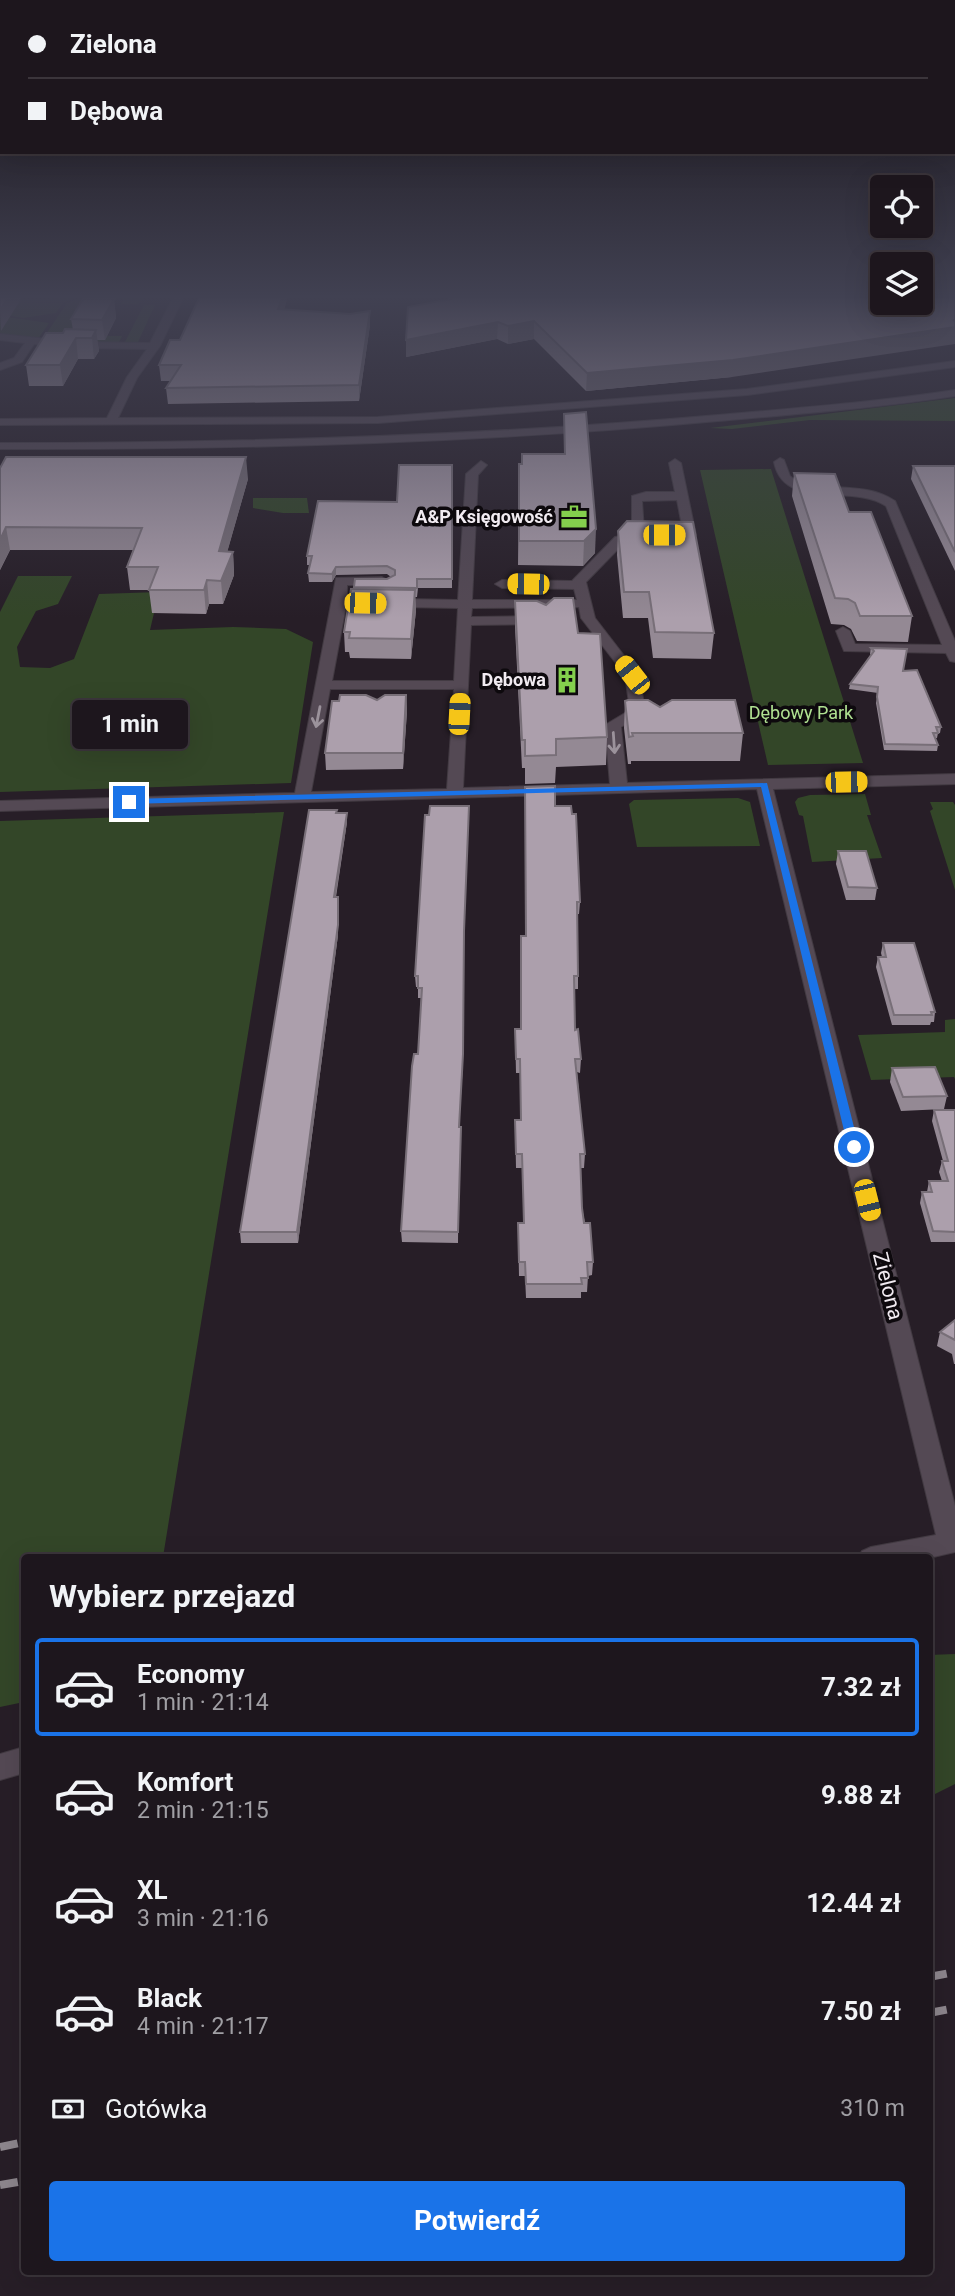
<!DOCTYPE html>
<html lang="pl">
<meta charset="utf-8">
<style>
:root{--surface:#1d161d;--page:#2a232a;--text:#f1f3f6;--muted:#a09fa4;--line:#3b353b;--accent:#1a73e8}
body{margin:0;font-family:Roboto,sans-serif;background:var(--page);color:var(--text);height:100vh;display:flex;flex-direction:column;font-size:26px;white-space:nowrap}
*{box-sizing:border-box;margin:0}
p{font-size:23px;color:var(--muted)}
.icon{flex:none;width:38px;height:38px;fill:none;stroke:currentColor;stroke-width:2;stroke-linecap:round;stroke-linejoin:round}
.map{position:relative;flex:1;overflow:hidden}
.drawer{position:absolute;left:21px;top:1554px;width:912px;height:721px;display:flex;flex-direction:column;background:var(--surface);border-radius:7px;box-shadow:0 7px 28px #0002,0 0 0 2px var(--line)}
.drawer>*{flex:none}
.banner{position:absolute;left:0px;top:0px;width:956px;height:154px;box-shadow:0 7px 28px #0002,0 0 0 2px var(--line);display:grid;align-content:center;height:154px;padding:0 28px;background:var(--surface)}
.tools{position:absolute;left:870px;top:175px;display:grid;gap:14px}
.tools a{display:grid;place-items:center;width:63px;height:63px;border-radius:7px;background:var(--surface);box-shadow:0 7px 28px #0002,0 0 0 2px var(--line);font-size:35px}
.end{position:absolute;width:32px;height:32px;margin:-16px;border:9px solid #1a73e8;background:#fff;box-shadow:0 0 0 4px #fff}
.from{border-radius:50%}
.bubble{position:absolute;height:49px;border-radius:7px;background:var(--surface);box-shadow:0 7px 28px #0002,0 0 0 2px var(--line);font-size:23px;font-weight:700;line-height:49px;text-align:center}
.car{position:absolute;width:21px;height:42px;margin:-21px -10px;border-radius:9px;box-shadow:0 0 5px 2px #0007;background:linear-gradient(#f5c518 24%,#345 0 40%,#f5c518 0 76%,#345 0 86%,#f5c518 0)}
.banner b{display:flex;align-items:center;gap:24px;height:66px;font-size:26px}
.banner b+b{border-top:2px solid var(--line)}
.banner i{width:18px;height:18px;background:var(--text)}
ul{padding:0;list-style:none}
li{display:flex;align-items:center;gap:21px;height:98px;margin:0 14px 10px;padding:0 14px;border:4px solid transparent;border-radius:7px}
li div{flex:1}
li b{display:block;font-size:26px}
li em{font-style:normal;font-weight:700}
li.current{border-color:var(--accent)}
li>.icon{width:63px;height:63px;stroke-width:1.5}
h2{padding:0 28px;font-size:32px;line-height:84px}
.pay{display:flex;align-items:center;gap:18px;height:77px;padding:0 28px;font-size:26px}
.pay p{margin-inline-start:auto}
.primary-button{display:flex;gap:14px;margin-top:auto;padding:14px 28px}
.primary-button a{flex:1;height:80px;border-radius:7px;background:var(--accent);color:#fff;font-size:28px;font-weight:700;line-height:80px;text-align:center}
.map>svg:first-child{display:block}
.green{fill:#334628}
.lines{fill:none;stroke-linecap:round;stroke-linejoin:round}
.street-casing{stroke:#423a42;stroke-width:2}
.secondary-casing{stroke:#423a42;stroke-width:2}
.street{fill:#544954;fill-rule:evenodd}
.secondary{fill:#544954;fill-rule:evenodd}
.rail{stroke:#8d868d;stroke-width:8;stroke-dasharray:18 18;stroke-linecap:butt}
.wall{fill:#948994}
.shaded-wall{fill:#786f78}
.building{fill:#ac9fac;stroke:#786f78;stroke-width:2}
.oneway{stroke:#9b929b}
.route{fill:#1a73e8}
.labels{text-anchor:middle;stroke-width:7;stroke-linejoin:round;paint-order:stroke}
.far-poi-label{font-size:18px;font-weight:bold;fill:#f1ebf1;stroke:#0d090d;text-anchor:end}
.far-park-label{font-size:18px;fill:#b0e192;stroke:#0d090d}
.street-label{font-size:21px;fill:#f1ebf1;stroke:#0d090d}
</style>
<div class="map">
<svg width="955" height="2296" viewBox="0 0 955 2296">
<rect width="100%" height="100%" fill="#271e27"/>
<g class="green">
<path d="M52,296H80L65,302H18L63,303L56,313L23,318L0,314V299H50Z"/>
<path d="M85,296H143L139,304H121L123,299H97L104,339L107,336H122L118,344L42,340L67,303Z"/>
<path d="M144,305H155L138,342H149L124,344Z"/>
<path d="M0,316L49,323L38,339L0,335Z"/>
<path d="M955,398V421L810,420L732,429L710,428Z"/>
<path d="M771,469L863,763L768,765L700,470Z"/>
<path d="M253,498H307L309,513H283L253,508Z"/>
<path d="M18,576H72L58,604L36,611L17,647L20,667L50,668L74,659L99,594L159,592L150,630L233,627L286,629L313,642L291,783L0,792V612Z"/>
<path d="M865,794L871,815H867L882,858L812,862L803,816L799,815L795,802L798,798L810,795Z"/>
<path d="M738,798L750,802L760,846L637,847L629,804L634,800Z"/>
<path d="M930,802H953L955,805V890L930,811L933,809Z"/>
<path d="M284,812L163,1557L24,1558V1702L0,1707V821Z"/>
<path d="M955,1019V1079L954,1077L871,1080L858,1035L945,1032V1020Z"/>
<path d="M955,1654V1784L929,1797V1655Z"/>
</g>
<g class="lines">
<g class="street-casing">
<g id="street">
<path d="M174,296H184L160,346L137,378L118,418L378,417L747,389L955,361V367L747,395L378,423L0,425V419L107,418L127,377L147,349L76,348L34,344L22,362L0,370V363L14,358L25,343L0,340V334L76,342L150,343Z"/>
<path d="M780,458L784,460L790,476L797,482C830,492 865,481 895,501L955,641V662L950,661L946,653L844,651L836,631L843,627L850,631L855,644L942,645L886,506C853,483 784,512 774,462Z"/>
<path d="M675,459L681,463L696,535L694,538L676,539L670,535L683,531L677,500L642,501L644,531L650,535L648,538L624,543L586,582L595,618L639,675L645,710L658,720L650,725L637,718L621,727L627,783L955,774V784L773,789L955,1506V1552L929,1558H858L862,1551L871,1547L936,1535L757,789L0,811V801L295,793L336,578L382,577L389,581L382,585H347V598L458,600L466,474L481,461L487,465L478,475L472,600H577L574,589L502,588L495,584L502,580L572,581L615,537L632,534V496L646,492H675L669,463ZM346,606L458,608L454,681H332ZM579,607L581,618L625,675L630,710L605,725L610,784L463,788L471,625L543,624L550,620L543,616L471,617L472,608ZM330,689H454L447,789L311,792Z"/>
<path d="M24,1747V1773L0,1780V1754Z"/>
</g>
</g>
<g class="secondary-casing">
<path id="secondary" d="M955,390V396C876,408 797,414 718,421C479,443 240,450 0,449V443C240,443 479,436 718,415C797,408 876,402 955,390Z"/>
</g>
<use href="#street" class="street"/>
<use href="#secondary" class="secondary"/>
<g class="rail">
<path d="M929,1977L955,1972"/>
<path d="M929,2013L955,2008"/>
<path d="M0,2147L24,2142"/>
<path d="M0,2185L24,2181"/>
</g>
</g>
<g class="wall">
<path d="M288,296L284,310L370,325L359,401L168,404L166,388L171,381H161L159,365L180,340Z"/>
<path d="M467,296L732,377L586,391L534,339L508,344L497,339L406,357V340Z"/>
<path d="M114,299L116,318L105,340H97L99,351L94,359H78L63,386H29L26,365L73,330L71,319Z"/>
<path d="M564,414L595,553L583,566L518,565L519,464L564,454Z"/>
<path d="M452,465V588H418L417,597H415L416,610L411,659L350,658L349,652H345L344,632L354,587L387,579L391,577L387,574L336,575L332,582H309L308,573L310,565H307V556L397,502Z"/>
<path d="M913,466H955V571L911,479Z"/>
<path d="M0,468L248,479L227,552H233L234,575L223,604H209L206,614L152,613L149,590H130L127,567L133,550H10L0,570Z"/>
<path d="M794,473L849,512L912,616L908,642L857,641L851,629L844,625L831,624L792,496Z"/>
<path d="M618,531L714,633L711,659L653,658L648,618H623L617,555Z"/>
<path d="M515,601L578,633L607,737L606,765L556,767L555,783L525,784V768H522L515,627Z"/>
<path d="M871,648L903,671L941,727L940,733H938L937,738H935L938,745L937,751L884,750L876,703L878,693L849,689L850,684L871,655L870,654Z"/>
<path d="M406,695L407,711L403,769L326,770L325,753L339,701L377,700Z"/>
<path d="M625,701L660,707L743,733L740,761H631V764H628L624,728Z"/>
<path d="M555,806L580,902L579,914H577L578,976V989H574L575,1030L581,1059L580,1073L577,1072L585,1154L584,1168H580L582,1208L593,1262L592,1275L588,1276L587,1292H581V1298H526L525,1276H519L518,1223H524L522,1168H516L515,1120H521L520,1073H516L515,1029H520L526,936Z"/>
<path d="M337,813L347,822L336,897H338V935L298,1243H241L240,1232Z"/>
<path d="M838,851L877,888L875,900H846L836,864Z"/>
<path d="M464,941L463,1064L459,1127L458,1243L402,1242L401,1231L418,1054L421,998H418V987H416L415,976Z"/>
<path d="M883,943L935,1012L934,1022H931L930,1025H892L876,967L878,957H882L881,953Z"/>
<path d="M892,1068L947,1096L944,1109L901,1111L890,1082Z"/>
<path d="M934,1110H955V1242H931L920,1203L922,1192H927L929,1181H942L939,1172L942,1161H943L932,1121Z"/>
<path d="M955,1320V1364H954L952,1354L937,1346L940,1332Z"/>
</g>
<g class="shaded-wall">
<path d="M9,296H23L1,331L0,310Z"/>
<path d="M283,296H288L279,324L278,309Z"/>
<path d="M114,299L116,318L105,340L102,320Z"/>
<path d="M370,311V325L359,401V385Z"/>
<path d="M955,320V344L732,377L586,391L587,373Z"/>
<path d="M534,321V339L508,344V326Z"/>
<path d="M498,322L497,339L406,357V340Z"/>
<path d="M96,330L99,351L94,359L92,338Z"/>
<path d="M76,338L78,359L63,386L60,365Z"/>
<path d="M246,457L248,479L221,574L219,551Z"/>
<path d="M6,527L10,550L0,570V540Z"/>
<path d="M596,529L595,553L583,566L584,541Z"/>
<path d="M233,552L234,575L223,604L221,581Z"/>
<path d="M336,567V575L332,582V574Z"/>
<path d="M207,580L209,604L206,614L204,590Z"/>
<path d="M415,590L416,610L411,659V639Z"/>
<path d="M406,695L407,711L403,769V753Z"/>
<path d="M347,813V822L334,907V897Z"/>
<path d="M338,897V935L298,1243L297,1232Z"/>
</g>
<g class="building">
<path d="M0,296H9L0,310Z"/>
<path d="M200,296H283L278,309L350,314L370,311L359,385L166,388L181,365H159L170,340H180Z"/>
<path d="M467,296H882V303H920V296H955V320H953L955,321V327L733,360L587,373L534,321L508,326L498,322L406,340L408,307Z"/>
<path d="M83,299H114L102,320L71,319Z"/>
<path d="M65,329L96,330L92,338H76L60,365H26L46,333H63Z"/>
<path d="M586,412L596,529L584,541H519V464H522V454H565L564,414Z"/>
<path d="M6,457H246L219,551L233,552L221,581L207,580L204,590H149L158,567H127L142,528L6,527L0,540V468Z"/>
<path d="M399,465H452V579H417V588L354,587L355,579H387L395,575V570L387,566L336,567L332,574L308,573L312,556H307L318,501L397,502Z"/>
<path d="M913,466H955V552Z"/>
<path d="M794,473L835,474L849,512H871L912,616H860L855,603L848,599L835,598Z"/>
<path d="M627,521L693,522L714,633L655,632L649,592H624L618,531Z"/>
<path d="M351,589L415,590L411,639L349,638L350,632H344Z"/>
<path d="M554,598H573L578,633L600,634L607,737L556,739V755L525,756V740H522L515,601H537L546,605Z"/>
<path d="M871,648L907,649L903,671L917,670L941,727H936L938,733H933L938,745L885,744L877,697L878,687L850,684L874,651Z"/>
<path d="M340,695H366L377,700L385,695H406L403,753H325L332,701H339Z"/>
<path d="M628,700H648L660,707L672,700H735L743,733H632L633,736L629,737L625,701Z"/>
<path d="M555,786V806H571L572,814H576L580,902H577L578,976H574L575,1030L578,1029L581,1059H575L585,1154H580L582,1208L584,1223H590L593,1262H587L588,1278H581L582,1284H526L525,1262H519L518,1223H524L522,1154H516L515,1120H521L520,1059H516L515,1029H521V936H526L525,787Z"/>
<path d="M430,806H469L464,931L463,1054L459,1127H461L458,1232L401,1231L412,1066L414,1054H418L422,988H418V976H415L425,815H429Z"/>
<path d="M309,810H337L336,813H347L334,897H338V925L297,1232H240Z"/>
<path d="M838,851H866L877,888L848,887Z"/>
<path d="M883,943H914L935,1012H931L932,1015H894L878,957H886Z"/>
<path d="M935,1067L947,1096L903,1097L892,1068Z"/>
<path d="M934,1110H955V1232L933,1231L922,1192H932L929,1181H948L942,1161H948Z"/>
<path d="M955,1320V1340L940,1332Z"/>
</g>
<defs><path id="oneway-shaft" d="M-6 0H5M1.5-3L5.5 0L1.5 3" fill="none" stroke-width="1.6" stroke-linecap="round" stroke-linejoin="round" transform="scale(1.75)"/></defs>
<g class="oneway">
<use href="#oneway-shaft" transform="translate(318 717) rotate(101)"/>
<use href="#oneway-shaft" transform="translate(614 743) rotate(86)"/>
</g>
<linearGradient id="sky" x2="0" y2="1"><stop stop-color="#151015"/><stop offset="0.48" stop-color="#414152"/><stop offset="1" stop-color="#414152" stop-opacity="0"/></linearGradient>
<rect width="955" height="618" fill="url(#sky)"/>
<path class="route" d="M767,783L859,1147L854,1151L848,1147L761,787L129,804L125,802L129,799Z"/>
<defs>
<g id="office-bare" transform="scale(2.1)"><path d="M-6-3h4V-5.5h4V-3h4V5H-6ZM-1-4.5V-3h2v-1.5ZM-6 0V1H6V0Z" fill="#84cf4d" stroke="#0d090d" stroke-width="2.5" paint-order="stroke"/></g>
<g id="building-bare" transform="scale(2.1)"><path d="M-4-6H4V6H1V3H-1V6H-4ZM-2.5-4.3h1.7v1.8h-1.7ZM.8-4.3h1.7v1.8H.8ZM-2.5-1h1.7V.8h-1.7ZM.8-1h1.7V.8H.8Z" fill="#84cf4d" stroke="#0d090d" stroke-width="2.5" paint-order="stroke"/></g>
</defs>
<g fill-rule="evenodd">
<use href="#office-bare" x="574" y="517"/>
<use href="#building-bare" x="567" y="680"/>
</g>
<g class="labels">
<g class="far-poi-label">
<text x="553" y="523">A&amp;P Księgowość</text>
<text x="546" y="686">Dębowa</text>
</g>
<g class="far-park-label">
<text x="801" y="719">Dębowy Park</text>
</g>
<g class="street-label">
<text transform="translate(888 1286) rotate(76)" y="7">Zielona</text>
</g>
</g>
</svg>
<div class="tools">
<a><svg class="icon" aria-label="locate" viewBox="0 0 24 24"><circle cx="12" cy="12" r="6"/><path d="M12 2v4M12 18v4M2 12h4M18 12h4"/></svg></a>
<a><svg class="icon" aria-label="layers" viewBox="0 0 24 24"><path d="M12 4l9 5-9 5-9-5zM3 14l9 5 9-5"/></svg></a>
</div>
<i class="end from" style="left:854px;top:1147px"></i>
<i class="end" style="left:129px;top:802px"></i>
<div class="bubble" style="left:72px;top:700px;width:116px">1 min</div>
<i class="car" style="left:664px;top:535px;rotate:90deg"></i>
<i class="car" style="left:528px;top:584px;rotate:271deg"></i>
<i class="car" style="left:365px;top:603px;rotate:91deg"></i>
<i class="car" style="left:632px;top:675px;rotate:322deg"></i>
<i class="car" style="left:459px;top:714px;rotate:3deg"></i>
<i class="car" style="left:846px;top:782px;rotate:89deg"></i>
<i class="car" style="left:867px;top:1200px;rotate:166deg"></i>
<div class="banner">
<b><i class="from"></i>Zielona</b>
<b><i></i>Dębowa</b>
</div>
<section class="drawer">
<h2>Wybierz przejazd</h2>
<ul>
<li class="current"><svg class="icon" aria-label="car" viewBox="0 0 24 24"><path d="M5 17H2v-5l4-1 3-4h7l3 4 3 1v5h-3M9 17h6M6 11h13"/><circle cx="7" cy="17" r="2"/><circle cx="17" cy="17" r="2"/></svg><div><b>Economy</b><p>1 min · 21:14</p></div><em>7.32 zł</em></li>
<li><svg class="icon" aria-label="car" viewBox="0 0 24 24"><path d="M5 17H2v-5l4-1 3-4h7l3 4 3 1v5h-3M9 17h6M6 11h13"/><circle cx="7" cy="17" r="2"/><circle cx="17" cy="17" r="2"/></svg><div><b>Komfort</b><p>2 min · 21:15</p></div><em>9.88 zł</em></li>
<li><svg class="icon" aria-label="car" viewBox="0 0 24 24"><path d="M5 17H2v-5l4-1 3-4h7l3 4 3 1v5h-3M9 17h6M6 11h13"/><circle cx="7" cy="17" r="2"/><circle cx="17" cy="17" r="2"/></svg><div><b>XL</b><p>3 min · 21:16</p></div><em>12.44 zł</em></li>
<li><svg class="icon" aria-label="car" viewBox="0 0 24 24"><path d="M5 17H2v-5l4-1 3-4h7l3 4 3 1v5h-3M9 17h6M6 11h13"/><circle cx="7" cy="17" r="2"/><circle cx="17" cy="17" r="2"/></svg><div><b>Black</b><p>4 min · 21:17</p></div><em>7.50 zł</em></li>
</ul>
<div class="pay"><svg class="icon" aria-label="cash" viewBox="0 0 24 24"><path d="M3 7h18v10H3z"/><circle cx="12" cy="12" r="2"/></svg>Gotówka<p>310 m</p></div>
<div class="primary-button"><a>Potwierdź</a></div>
</section>
</div>
